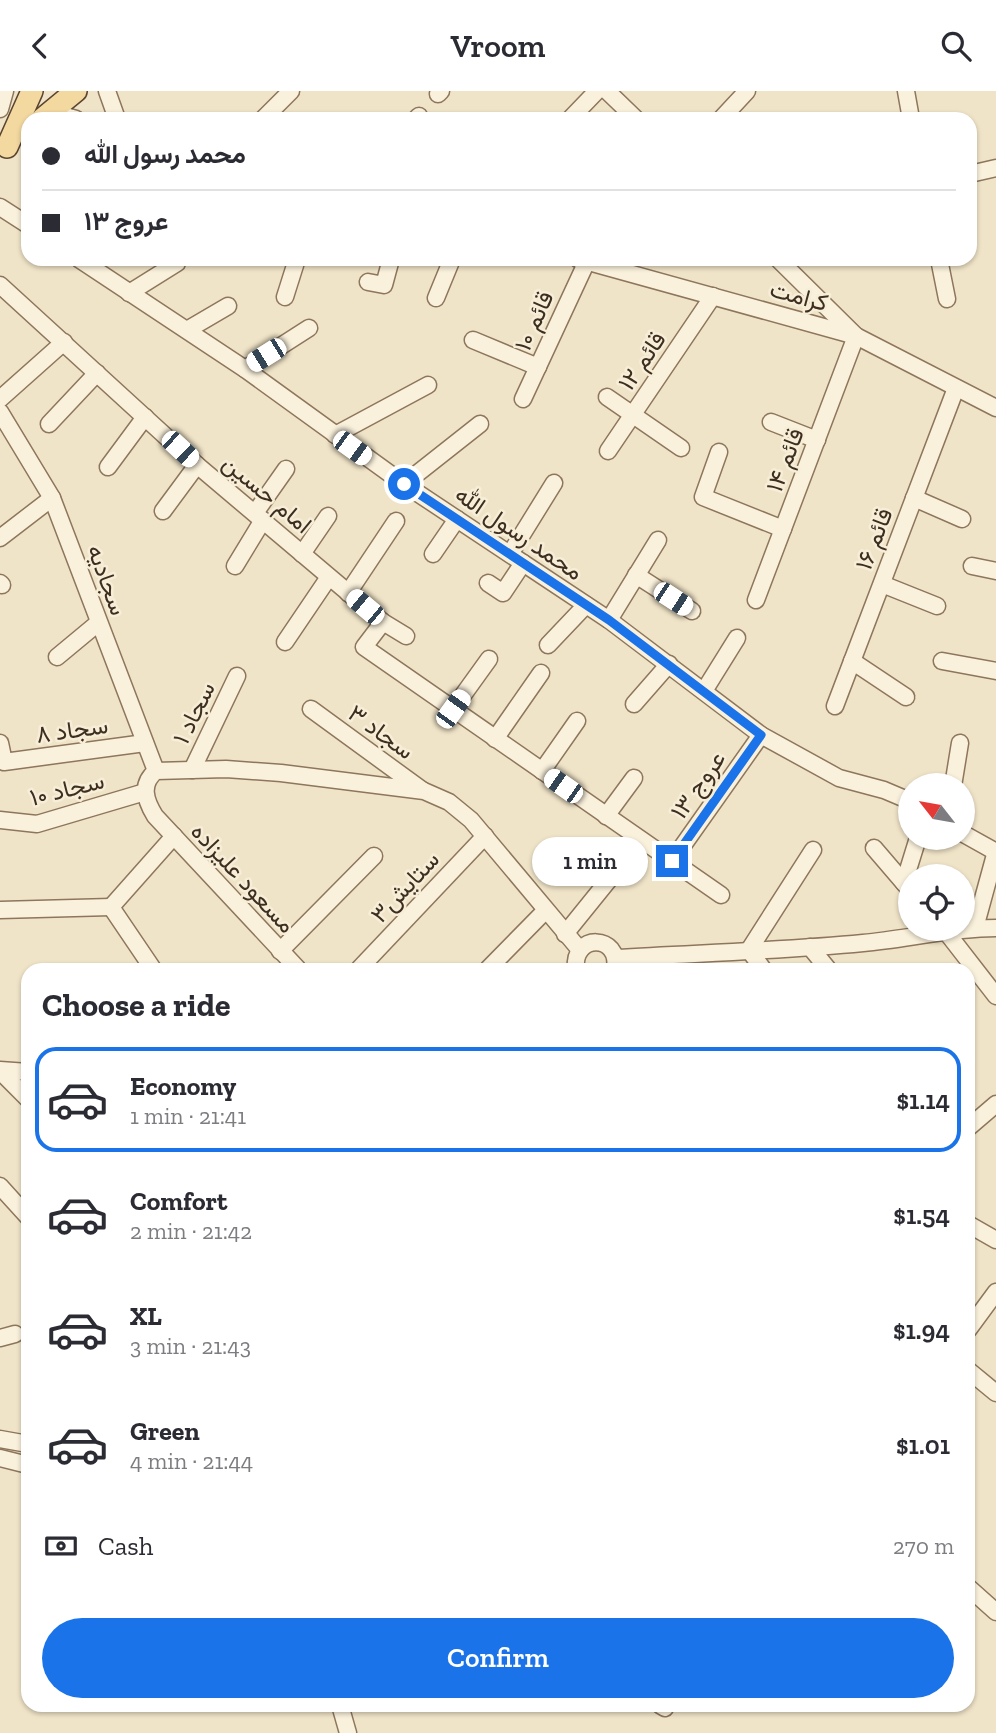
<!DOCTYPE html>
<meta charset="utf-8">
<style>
:root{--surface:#fff;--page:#f2f2f3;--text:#2b2b33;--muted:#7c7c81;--line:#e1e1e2;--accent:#1a73e8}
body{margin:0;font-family:"Zilla Slab",Vazirmatn,serif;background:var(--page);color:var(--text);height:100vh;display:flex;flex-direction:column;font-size:26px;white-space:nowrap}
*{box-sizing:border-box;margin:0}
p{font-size:23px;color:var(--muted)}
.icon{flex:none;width:38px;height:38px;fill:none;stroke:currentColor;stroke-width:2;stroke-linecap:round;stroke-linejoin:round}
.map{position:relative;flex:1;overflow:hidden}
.drawer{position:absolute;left:21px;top:872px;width:954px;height:749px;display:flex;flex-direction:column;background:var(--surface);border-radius:21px;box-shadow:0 2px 5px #0004}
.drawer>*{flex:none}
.banner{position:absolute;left:21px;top:21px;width:956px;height:154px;border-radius:21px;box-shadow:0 2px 5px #0004;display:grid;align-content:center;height:154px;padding:0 21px;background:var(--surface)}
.needle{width:46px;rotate:301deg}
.fabs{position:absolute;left:898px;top:682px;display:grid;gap:14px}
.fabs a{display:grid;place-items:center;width:77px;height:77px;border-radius:50%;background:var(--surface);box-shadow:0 2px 5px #0004;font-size:35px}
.end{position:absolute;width:32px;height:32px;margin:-16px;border:9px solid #1a73e8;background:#fff;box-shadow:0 0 0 4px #fff}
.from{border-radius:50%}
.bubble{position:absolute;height:49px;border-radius:24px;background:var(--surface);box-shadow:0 2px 5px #0004;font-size:23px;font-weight:600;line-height:49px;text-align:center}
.car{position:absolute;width:21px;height:42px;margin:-21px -10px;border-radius:9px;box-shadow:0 0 5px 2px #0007;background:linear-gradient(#fff 24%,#345 0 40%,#fff 0 76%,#345 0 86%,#fff 0)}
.banner b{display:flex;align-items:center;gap:24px;height:66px;font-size:26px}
.banner b+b{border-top:2px solid var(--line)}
.banner i{width:18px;height:18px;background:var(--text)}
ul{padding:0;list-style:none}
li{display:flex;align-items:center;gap:21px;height:105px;margin:0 14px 10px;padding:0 7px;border:4px solid transparent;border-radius:21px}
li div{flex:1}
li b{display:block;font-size:26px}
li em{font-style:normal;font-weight:600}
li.current{border-color:var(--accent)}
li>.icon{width:63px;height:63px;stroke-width:1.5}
h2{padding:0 21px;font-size:32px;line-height:84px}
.pay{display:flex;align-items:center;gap:18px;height:77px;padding:0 21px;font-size:26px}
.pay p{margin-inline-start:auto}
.action{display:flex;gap:14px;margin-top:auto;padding:14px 21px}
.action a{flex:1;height:80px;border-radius:42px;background:var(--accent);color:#fff;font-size:28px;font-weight:600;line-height:80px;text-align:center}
header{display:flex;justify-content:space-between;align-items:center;height:91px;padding:0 21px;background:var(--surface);font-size:32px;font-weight:600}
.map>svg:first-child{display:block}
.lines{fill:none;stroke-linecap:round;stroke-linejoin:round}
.minor-casing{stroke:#8d765c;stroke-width:19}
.major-casing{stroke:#5b4430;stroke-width:24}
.minor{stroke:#faf1dc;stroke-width:16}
.major{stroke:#f3d9a0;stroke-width:21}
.route{stroke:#1a73e8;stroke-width:9}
.labels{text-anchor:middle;stroke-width:5;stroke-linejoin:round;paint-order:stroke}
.street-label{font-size:24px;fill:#3d2e20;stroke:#f7eed8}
</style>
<header><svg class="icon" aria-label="back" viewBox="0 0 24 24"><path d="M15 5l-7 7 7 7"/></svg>Vroom<svg class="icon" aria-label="search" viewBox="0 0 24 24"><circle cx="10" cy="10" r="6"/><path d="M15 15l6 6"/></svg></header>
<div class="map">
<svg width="996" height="1642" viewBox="0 0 996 1642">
<rect width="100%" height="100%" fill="#f0e4c8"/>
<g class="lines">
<g class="minor-casing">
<g id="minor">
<path d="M107,0L117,28"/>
<path d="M607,0L636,28"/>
<path d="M906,0L911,28"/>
<path d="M438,3L441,0"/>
<path d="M0,18L5,0"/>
<path d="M51,21L76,28"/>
<path d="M263,28L291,0"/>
<path d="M416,28L419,25"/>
<path d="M570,28L597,0"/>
<path d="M721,28L747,0"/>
<path d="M970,83L996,77"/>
<path d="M0,116L28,134"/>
<path d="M79,168L245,278L404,393L609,529L761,644L839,687L884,699L910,710"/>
<path d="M578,168L856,245L996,317"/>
<path d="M939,168L947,208"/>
<path d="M368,191L384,194L391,168"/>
<path d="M0,194L197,374L383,531L406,545"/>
<path d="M129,202L177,172"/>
<path d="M285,206L297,168"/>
<path d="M436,207L452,168"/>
<path d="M187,239L228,215"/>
<path d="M473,249L538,276"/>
<path d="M245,278L309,237"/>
<path d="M607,306L681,357"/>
<path d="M0,308L64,251"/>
<path d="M523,308L588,168"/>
<path d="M0,321L52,407L156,680"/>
<path d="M771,331L817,349"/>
<path d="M49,333L97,282"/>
<path d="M335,344L428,294"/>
<path d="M608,360L713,205"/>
<path d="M719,361L703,406L783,438"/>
<path d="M108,376L145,326"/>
<path d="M404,393L480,333"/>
<path d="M914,407L962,428"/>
<path d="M163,420L197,374"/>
<path d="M255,422L286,378"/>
<path d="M0,447L52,407"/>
<path d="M302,463L328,425"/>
<path d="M433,463L457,428"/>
<path d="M510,463L554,392"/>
<path d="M235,475L263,429"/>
<path d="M972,475L996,480"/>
<path d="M636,484L692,520"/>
<path d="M0,492L2,494"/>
<path d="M488,492L503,502L523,472"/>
<path d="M882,493L937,515"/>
<path d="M348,502L396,430"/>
<path d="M756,509L856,245L778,168"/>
<path d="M609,529L658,449"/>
<path d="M383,531L364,556L721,804"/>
<path d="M285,551L329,486"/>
<path d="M548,554L586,514"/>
<path d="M57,566L98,532"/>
<path d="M852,570L906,606"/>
<path d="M942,570L996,580"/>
<path d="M704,600L737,547"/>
<path d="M634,613L669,573"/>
<path d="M835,615L956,297"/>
<path d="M311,618L422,699"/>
<path d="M453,618L489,568"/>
<path d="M495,648L541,582"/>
<path d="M0,652L4,671L145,652"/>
<path d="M192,679L237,585"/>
<path d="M542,680L577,630"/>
<path d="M953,695L960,652"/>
<path d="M606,725L634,687"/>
<path d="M0,729L37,733L145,701"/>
<path d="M962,742L996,761"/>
<path d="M874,757L910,799"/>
<path d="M672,770L761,644"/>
<path d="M904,792L917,750"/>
<path d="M111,816L174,745"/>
<path d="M111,816L153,878"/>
<path d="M0,819L111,816"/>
<path d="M975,837L996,760"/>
<path d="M944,838L996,905"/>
<path d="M565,843L641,749"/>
<path d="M810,856L828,878"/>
<path d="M280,860L374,765"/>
<path d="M616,867C698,862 781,860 863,852C907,848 951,837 996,837"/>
<path d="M298,878L155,725C145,709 140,693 156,680L226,678L281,682L424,700L449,711L471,729L580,859"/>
<path d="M359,878L485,745"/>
<path d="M488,878L545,820"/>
<path d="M576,878C572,842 621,843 615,878"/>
<path d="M763,878L749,859L813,759"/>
<path d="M0,979L28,981"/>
<path d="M0,980L28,1008"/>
<path d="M968,1037L996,1013"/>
<path d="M0,1095L28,1126"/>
<path d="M968,1133L996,1149"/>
<path d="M968,1239L996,1201"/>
<path d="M0,1247L15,1243"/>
<path d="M968,1279L996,1302"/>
<path d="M0,1348L28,1353"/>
<path d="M0,1367L28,1374"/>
<path d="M968,1496L996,1521"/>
<path d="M340,1614L348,1642"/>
<path d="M660,1614L665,1617"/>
</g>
</g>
<g class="major-casing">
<g id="major">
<path d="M42,28L76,0"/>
<path d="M7,56L32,0"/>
</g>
</g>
<use href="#minor" class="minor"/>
<use href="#major" class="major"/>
</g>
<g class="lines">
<path class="route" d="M404,393L609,529L761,644L672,770"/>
</g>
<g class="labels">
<g class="street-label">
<text transform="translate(799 205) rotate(15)" y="8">کرامت</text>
<text transform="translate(534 230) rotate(-66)" y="8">قائم ۱۰</text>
<text transform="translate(642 270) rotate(-56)" y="8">قائم ۱۲</text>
<text transform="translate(785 369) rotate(-69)" y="8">قائم ۱۴</text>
<text transform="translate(267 403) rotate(40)" y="8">امام حسین</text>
<text transform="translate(519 442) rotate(34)" y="8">محمد رسول الله</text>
<text transform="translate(874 448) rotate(-69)" y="8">قائم ۱۶</text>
<text transform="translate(107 489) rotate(70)" y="8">سجادیه</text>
<text transform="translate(194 622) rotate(-64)" y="8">سجاد ۱</text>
<text transform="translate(72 639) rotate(-8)" y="8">سجاد ۸</text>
<text transform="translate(381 641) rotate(36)" y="8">سجاد ۳</text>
<text transform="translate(698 694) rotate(-55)" y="8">عروج ۱۳</text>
<text transform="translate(67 698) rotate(-14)" y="8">سجاد ۱۰</text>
<text transform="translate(243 787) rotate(47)" y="8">مسعود علیزاده</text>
<text transform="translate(405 796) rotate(-47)" y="8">ستایش۳</text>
</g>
</g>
</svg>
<div class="fabs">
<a><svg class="needle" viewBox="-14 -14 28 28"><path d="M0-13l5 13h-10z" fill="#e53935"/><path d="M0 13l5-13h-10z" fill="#7c7c81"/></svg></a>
<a><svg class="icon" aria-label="locate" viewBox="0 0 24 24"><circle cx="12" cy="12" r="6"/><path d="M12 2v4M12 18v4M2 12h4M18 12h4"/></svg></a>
</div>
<i class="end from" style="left:404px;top:393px"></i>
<i class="end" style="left:672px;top:770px"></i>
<div class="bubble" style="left:532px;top:746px;width:116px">1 min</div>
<i class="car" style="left:266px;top:264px;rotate:238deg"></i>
<i class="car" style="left:352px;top:357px;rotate:126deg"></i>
<i class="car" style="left:180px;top:358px;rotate:133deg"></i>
<i class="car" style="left:673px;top:508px;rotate:123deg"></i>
<i class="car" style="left:365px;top:516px;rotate:310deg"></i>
<i class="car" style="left:453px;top:618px;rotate:36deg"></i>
<i class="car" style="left:563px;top:695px;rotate:305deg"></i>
<div class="banner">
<b><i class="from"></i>محمد رسول الله</b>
<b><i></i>عروج ۱۳</b>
</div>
<section class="drawer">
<h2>Choose a ride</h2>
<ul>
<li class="current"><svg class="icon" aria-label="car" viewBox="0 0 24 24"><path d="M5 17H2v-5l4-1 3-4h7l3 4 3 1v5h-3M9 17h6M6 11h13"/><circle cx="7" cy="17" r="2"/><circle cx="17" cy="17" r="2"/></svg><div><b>Economy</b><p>1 min · 21:41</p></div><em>$1.14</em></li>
<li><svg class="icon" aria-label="car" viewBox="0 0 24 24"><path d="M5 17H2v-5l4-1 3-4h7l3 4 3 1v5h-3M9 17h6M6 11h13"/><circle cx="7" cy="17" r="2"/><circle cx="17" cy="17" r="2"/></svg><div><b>Comfort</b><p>2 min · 21:42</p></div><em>$1.54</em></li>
<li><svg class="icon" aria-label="car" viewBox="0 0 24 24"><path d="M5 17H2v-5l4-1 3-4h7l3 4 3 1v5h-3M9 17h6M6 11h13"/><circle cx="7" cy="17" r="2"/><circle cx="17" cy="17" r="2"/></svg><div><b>XL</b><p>3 min · 21:43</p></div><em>$1.94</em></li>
<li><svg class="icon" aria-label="car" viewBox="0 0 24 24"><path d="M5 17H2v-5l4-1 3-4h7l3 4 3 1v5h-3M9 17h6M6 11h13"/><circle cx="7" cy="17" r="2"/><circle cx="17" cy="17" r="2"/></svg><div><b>Green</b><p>4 min · 21:44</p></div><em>$1.01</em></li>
</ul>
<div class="pay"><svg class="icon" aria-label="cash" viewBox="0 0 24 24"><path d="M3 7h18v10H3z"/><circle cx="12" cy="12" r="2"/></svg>Cash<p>270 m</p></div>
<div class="action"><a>Confirm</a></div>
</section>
</div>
